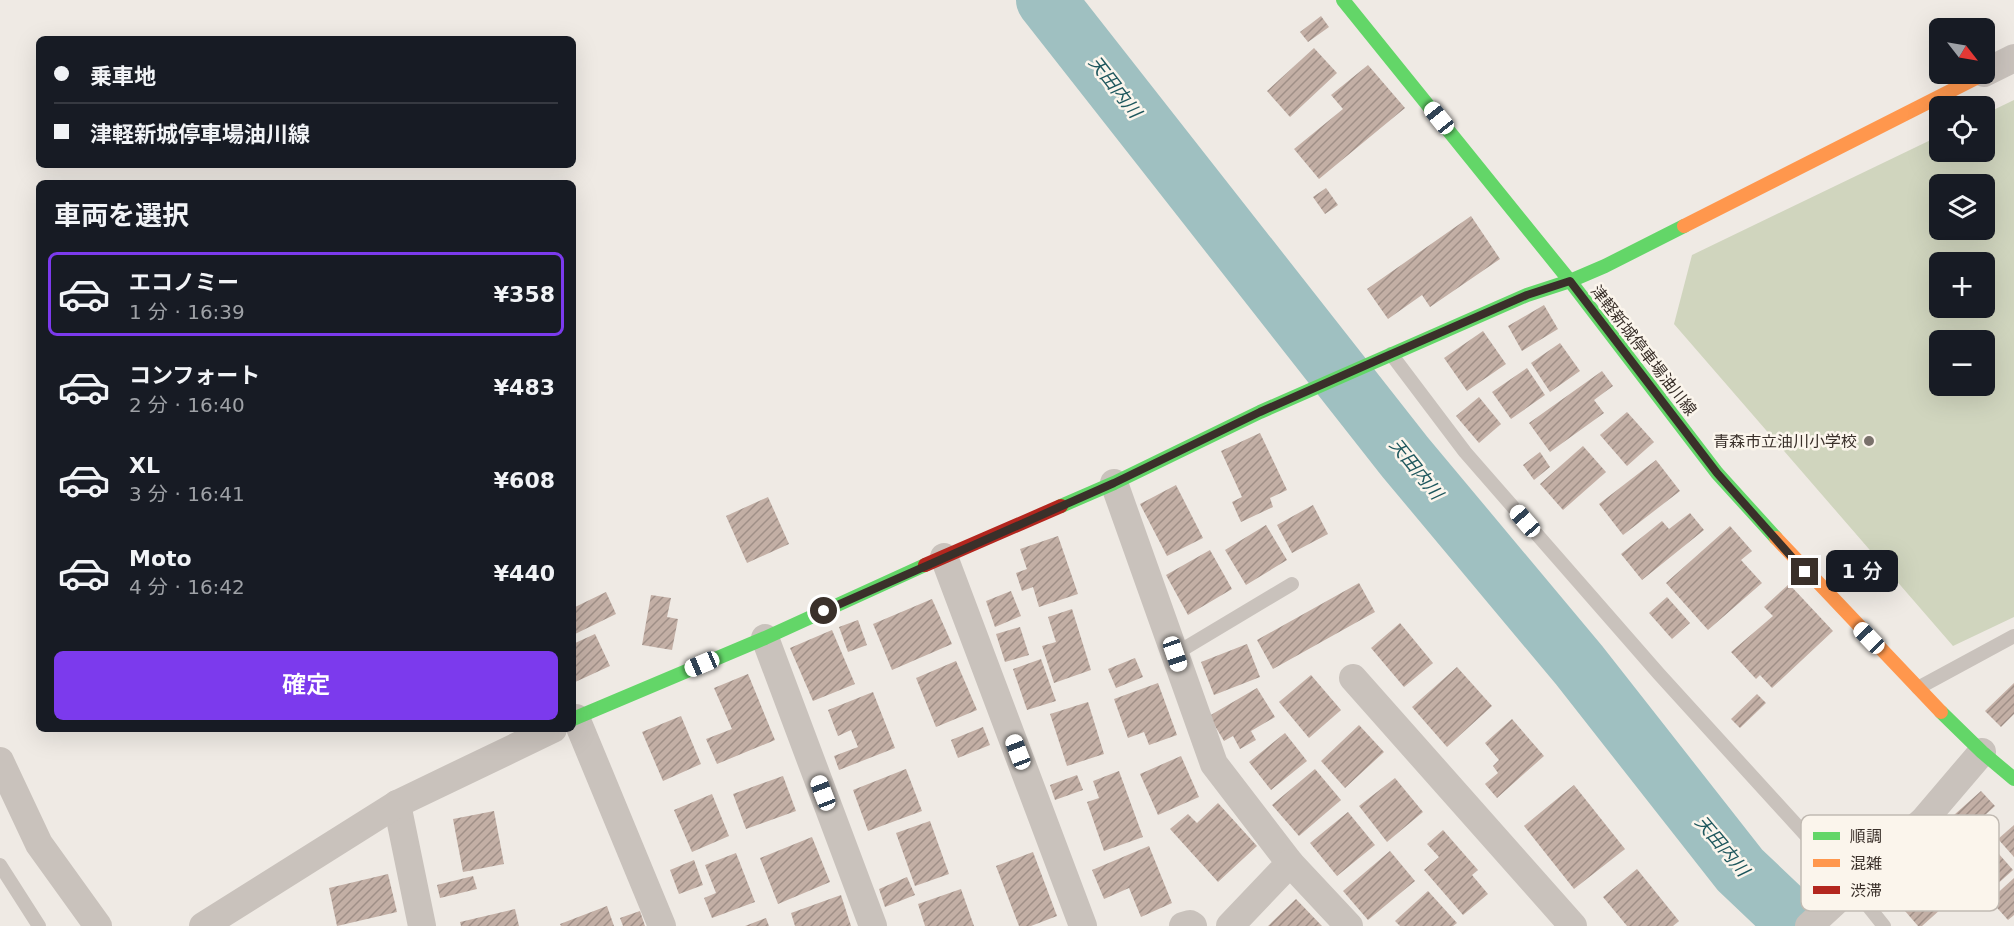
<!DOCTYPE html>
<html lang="ja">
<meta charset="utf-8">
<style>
:root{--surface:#171b24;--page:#20242c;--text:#f1f3f6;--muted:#9ea1a6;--line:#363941;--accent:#7c3aed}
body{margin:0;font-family:"DejaVu Sans","Noto Sans JP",sans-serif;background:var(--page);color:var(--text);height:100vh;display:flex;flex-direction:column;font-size:22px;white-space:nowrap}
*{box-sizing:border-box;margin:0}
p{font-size:20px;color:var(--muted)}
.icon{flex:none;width:33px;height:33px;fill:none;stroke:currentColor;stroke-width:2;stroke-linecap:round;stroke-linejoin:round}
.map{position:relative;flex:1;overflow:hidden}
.details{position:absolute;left:36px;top:180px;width:540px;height:552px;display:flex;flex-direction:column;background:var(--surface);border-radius:9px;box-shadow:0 6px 24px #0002}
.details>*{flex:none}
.top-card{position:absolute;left:36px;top:36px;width:540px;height:132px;border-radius:9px;box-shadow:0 6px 24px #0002;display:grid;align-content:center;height:132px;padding:0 18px;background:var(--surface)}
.needle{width:39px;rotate:121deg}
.controls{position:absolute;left:1929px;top:18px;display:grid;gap:12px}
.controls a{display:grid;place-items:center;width:66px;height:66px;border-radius:9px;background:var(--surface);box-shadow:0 6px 24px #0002;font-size:30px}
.end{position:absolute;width:27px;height:27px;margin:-14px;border:8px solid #3a302a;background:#fff;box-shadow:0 0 0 3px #fff}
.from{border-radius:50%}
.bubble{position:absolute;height:42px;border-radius:9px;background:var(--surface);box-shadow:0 6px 24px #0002;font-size:20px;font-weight:600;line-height:42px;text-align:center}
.car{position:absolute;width:18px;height:36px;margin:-18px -9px;border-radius:8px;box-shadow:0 0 4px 2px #0007;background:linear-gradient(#fff 24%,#345 0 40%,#fff 0 76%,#345 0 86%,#fff 0)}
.top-card b{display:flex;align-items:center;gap:21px;height:57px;font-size:22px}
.top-card b+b{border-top:2px solid var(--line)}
.top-card i{width:15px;height:15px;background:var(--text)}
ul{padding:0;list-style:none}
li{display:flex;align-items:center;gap:18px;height:84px;margin:0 12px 9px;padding:0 6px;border:3px solid transparent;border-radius:9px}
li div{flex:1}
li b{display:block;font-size:22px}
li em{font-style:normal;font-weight:600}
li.active{border-color:var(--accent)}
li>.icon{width:54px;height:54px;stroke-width:1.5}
h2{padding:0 18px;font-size:27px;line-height:72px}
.action{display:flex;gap:12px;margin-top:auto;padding:12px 18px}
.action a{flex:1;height:69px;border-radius:9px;background:var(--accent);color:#fff;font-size:24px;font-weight:600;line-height:69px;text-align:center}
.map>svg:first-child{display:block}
.green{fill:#d0d5be;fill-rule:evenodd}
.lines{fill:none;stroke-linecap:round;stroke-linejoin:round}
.river{stroke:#9fc0c1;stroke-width:60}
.building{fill:url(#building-hatch)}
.lane{stroke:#c9c2bc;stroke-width:14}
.street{stroke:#c9c2bc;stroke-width:28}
.fast{stroke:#63d668;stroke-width:14}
.slow{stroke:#ff974d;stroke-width:14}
.jam{stroke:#b3261e;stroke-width:14}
.route{stroke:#3a302a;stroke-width:8}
.poi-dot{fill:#79716b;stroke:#fbf5ec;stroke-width:2}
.labels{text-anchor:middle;stroke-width:5;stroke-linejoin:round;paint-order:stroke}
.street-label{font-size:16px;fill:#3a302a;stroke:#fbf5ec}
.poi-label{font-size:16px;fill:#3a302a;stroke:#fbf5ec;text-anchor:end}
.water-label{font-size:18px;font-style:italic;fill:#1e575d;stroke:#fbf5ec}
.key{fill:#fbf5ec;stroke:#c1bab2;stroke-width:1.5}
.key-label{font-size:16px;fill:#3a302a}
</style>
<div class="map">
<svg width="2014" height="926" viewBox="0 0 2014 926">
<defs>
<pattern id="building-hatch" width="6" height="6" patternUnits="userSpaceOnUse" patternTransform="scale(1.5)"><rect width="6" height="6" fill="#c3afa5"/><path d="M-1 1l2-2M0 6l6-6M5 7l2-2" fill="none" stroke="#9f8f87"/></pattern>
</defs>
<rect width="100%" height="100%" fill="#efeae4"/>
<path class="green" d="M2014,100V617L1953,646L1674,324L1692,255L1939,136L1940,152H1984L1985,114ZM1940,184H1984V230H1940ZM1940,262H1984V308H1940ZM1940,340H1984V386H1940Z"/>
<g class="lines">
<path class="river" d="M1046,0L1405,457L1579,665L1740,870L1799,926"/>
</g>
<g class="building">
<path d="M1321,16L1329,27L1308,42L1300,32Z"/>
<path d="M1314,48L1337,73L1290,117L1267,91Z"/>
<path d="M1368,65L1405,108L1319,179L1294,149L1343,109L1331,95Z"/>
<path d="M1326,188L1338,205L1325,214L1313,197Z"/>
<path d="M1471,216L1500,259L1430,307L1422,295L1388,319L1367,289Z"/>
<path d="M1544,305L1558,329L1522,351L1508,326Z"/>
<path d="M1483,331L1506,364L1467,391L1444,358Z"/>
<path d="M1560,343L1580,371L1550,392L1531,363Z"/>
<path d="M1527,368L1545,395L1511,419L1492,392Z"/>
<path d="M1602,371L1613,386L1594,400L1604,413L1550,452L1529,423Z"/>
<path d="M1479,397L1501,424L1479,443L1456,416Z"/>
<path d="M1627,412L1654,442L1627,466L1600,435Z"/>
<path d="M1260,433L1287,490L1270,498L1273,507L1241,522L1232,502L1242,497L1221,451Z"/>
<path d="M1583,446L1606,472L1563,510L1540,484Z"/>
<path d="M1540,452L1550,467L1534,480L1523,465Z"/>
<path d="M1656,460L1680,491L1623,535L1599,504Z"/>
<path d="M1176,485L1203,538L1167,556L1140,504Z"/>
<path d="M768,497L789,544L747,563L726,516Z"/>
<path d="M1313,505L1328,534L1292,553L1277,525Z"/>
<path d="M1690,513L1704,530L1642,580L1621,554L1662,521L1669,529Z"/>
<path d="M1266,525L1287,560L1246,585L1225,550Z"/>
<path d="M1730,526L1752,551L1741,560L1762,583L1708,630L1666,583Z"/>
<path d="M1058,536L1078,594L1039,607L1033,587L1022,591L1016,573L1027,569L1020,549Z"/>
<path d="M1210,550L1232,589L1188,615L1166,575Z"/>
<path d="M1359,583L1375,612L1273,669L1257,640Z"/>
<path d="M1789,584L1833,631L1772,688L1760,675L1756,679L1731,652L1773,616L1764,607Z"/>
<path d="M1011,591L1021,616L995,627L986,601Z"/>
<path d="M606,592L616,614L573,635V608Z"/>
<path d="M651,595L671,598L667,617L678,619L672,650L642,645Z"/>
<path d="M1667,597L1690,623L1672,639L1649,613Z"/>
<path d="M932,599L952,644L892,670L873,624Z"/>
<path d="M1072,609L1091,670L1054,683L1042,646L1056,642L1048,617Z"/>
<path d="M858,620L867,645L848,652L839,627Z"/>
<path d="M1400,623L1433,663L1404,687L1371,648Z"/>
<path d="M1020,627L1029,655L1005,662L996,634Z"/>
<path d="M832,630L855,684L813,701L790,648Z"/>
<path d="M595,634L610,666L573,683V644Z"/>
<path d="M1247,644L1260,677L1214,695L1201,662Z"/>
<path d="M1135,658L1143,677L1116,688L1108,669Z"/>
<path d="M1041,659L1056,701L1027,710L1013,669Z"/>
<path d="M956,661L977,710L936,727L916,678Z"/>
<path d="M1457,667L1492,706L1447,747L1412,707Z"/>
<path d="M748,674L775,740L717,764L706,739L732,729L714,688Z"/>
<path d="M1311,675L1341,710L1309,738L1279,702Z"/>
<path d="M1158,683L1177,735L1149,745L1144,732L1128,738L1114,699Z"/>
<path d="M2014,683V714L2001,727L1985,711Z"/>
<path d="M1257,688L1275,717L1251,731L1256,740L1240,749L1233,736L1224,741L1209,716Z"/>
<path d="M873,692L895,748L839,770L834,756L858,747L851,730L838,736L828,710Z"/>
<path d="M1757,694L1766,703L1740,728L1731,719Z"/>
<path d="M1088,702L1104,754L1067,766L1050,714Z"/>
<path d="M681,716L701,764L663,781L642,732Z"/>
<path d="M1512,719L1544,756L1497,798L1485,784L1498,773L1493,766L1499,760L1485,743Z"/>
<path d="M1359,725L1384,752L1345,788L1321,761Z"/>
<path d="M983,727L990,745L958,758L951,740Z"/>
<path d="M1285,733L1307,761L1271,790L1249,762Z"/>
<path d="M1181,756L1199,797L1158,815L1140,774Z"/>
<path d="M906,769L922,811L868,831L853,790Z"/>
<path d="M1315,769L1341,800L1299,836L1272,805Z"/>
<path d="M1119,771L1143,837L1104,851L1087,802L1099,798L1093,781Z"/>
<path d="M1077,775L1083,790L1055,800L1050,785Z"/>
<path d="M783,776L796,811L746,829L733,794Z"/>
<path d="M1395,778L1423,812L1387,842L1359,806Z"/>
<path d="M1574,785L1625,849L1574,889L1524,826Z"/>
<path d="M1981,791L1995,806L1950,847L1936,831Z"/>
<path d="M712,794L729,836L692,852L674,810Z"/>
<path d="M1218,803L1257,846L1218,882L1170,829L1188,814L1197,823Z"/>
<path d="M494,811L504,864L463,872L453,819Z"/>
<path d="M1348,812L1375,845L1337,876L1310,843Z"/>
<path d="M930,821L949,874L915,886L896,833Z"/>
<path d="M2014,825V857L1998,839Z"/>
<path d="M1443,830L1478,870L1472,875L1488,894L1463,915L1424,870L1439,857L1427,844Z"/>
<path d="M812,837L830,882L778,904L760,858Z"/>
<path d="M1984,837L2013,870L1974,905L1945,871Z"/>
<path d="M1149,846L1172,903L1141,917L1129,888L1104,899L1092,870Z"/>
<path d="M1390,851L1415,881L1368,920L1343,891Z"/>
<path d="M1033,852L1057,916L1031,926H1019L996,866Z"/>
<path d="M736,853L755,902L712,918L704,898L716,893L705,865Z"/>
<path d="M694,860L703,885L679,894L670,870Z"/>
<path d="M1637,869L1679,921L1673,926H1627L1603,897Z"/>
<path d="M388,874L397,912L337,926L329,888Z"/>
<path d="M473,876L477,889L440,898L437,885Z"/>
<path d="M907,877L915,895L885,907L879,889Z"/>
<path d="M1913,877L1941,909L1922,926H1918L1892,896Z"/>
<path d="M2014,878V915L2008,920L1990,900Z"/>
<path d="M961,889L974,926H925L918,904Z"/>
<path d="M1428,891L1457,923L1453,926H1400L1395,921Z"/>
<path d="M841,895L851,926H795L791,913Z"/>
<path d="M1296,899L1322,926H1268Z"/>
<path d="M607,906L614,926H561L560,924Z"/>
<path d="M515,909L519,926H461L460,922Z"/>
<path d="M640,911L645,926H623L620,918Z"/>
<path d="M766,918L769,926H745Z"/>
</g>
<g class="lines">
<g class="lane">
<path d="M1391,354L1465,452L1659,674L1852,886L1884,926"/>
<path d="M1175,654L1292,584"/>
<path d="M1918,688L2014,636"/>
<path d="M0,865L39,926"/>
</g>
<g class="street">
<path d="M1984,73L2014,58"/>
<path d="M1114,483L1214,764L1290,863L1230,926"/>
<path d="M944,557L1083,926"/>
<path d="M765,638L873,926"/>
<path d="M1353,678L1573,926"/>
<path d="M576,718L662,926"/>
<path d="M0,761L39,844L98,926"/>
<path d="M397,804L422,926"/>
<path d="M1290,863L1349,926"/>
<path d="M203,926L397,804L553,729"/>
<path d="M1183,926L1190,924L1193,926"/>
<path d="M1809,926L1924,820L1982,752"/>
</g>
<g class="fast">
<path d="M1343,0L1570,281L1717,473L1776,538"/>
<path d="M1061,506L1114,483L1260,412L1527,295L1570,281L1605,266L1684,226"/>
<path d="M1941,712L1982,752L2014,779"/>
<path d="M573,719L765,638L925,565"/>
</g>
<g class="slow">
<path d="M1684,226L1984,74"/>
<path d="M1776,538L1941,712"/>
</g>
<path class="jam" d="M925,565L1061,506"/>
</g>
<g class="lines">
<path class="route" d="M824,611L1114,483L1260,412L1380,359L1527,295L1570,281L1717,473L1805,572"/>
</g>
<circle class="poi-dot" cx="1869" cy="441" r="6"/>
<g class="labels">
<g class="street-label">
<text transform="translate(1644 350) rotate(52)" y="6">津軽新城停車場油川線</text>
</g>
<g class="poi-label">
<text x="1857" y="447">青森市立油川小学校</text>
</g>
<g class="water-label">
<text transform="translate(1115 87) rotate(52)" y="6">天田内川</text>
<text transform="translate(1416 469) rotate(51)" y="6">天田内川</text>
<text transform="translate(1722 846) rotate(50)" y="6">天田内川</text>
</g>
</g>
<rect x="1801" y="815" width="198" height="96" rx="9" class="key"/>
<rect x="1813" y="832" width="27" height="8" fill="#63d668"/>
<rect x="1813" y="859" width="27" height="8" fill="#ff974d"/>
<rect x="1813" y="886" width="27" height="8" fill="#b3261e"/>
<g class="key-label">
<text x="1850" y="842">順調</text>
<text x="1850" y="869">混雑</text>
<text x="1850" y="896">渋滞</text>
</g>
</svg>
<div class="controls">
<a><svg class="needle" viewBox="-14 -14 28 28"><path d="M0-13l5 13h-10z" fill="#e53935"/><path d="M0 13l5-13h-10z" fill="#9ea1a6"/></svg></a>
<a><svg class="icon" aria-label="locate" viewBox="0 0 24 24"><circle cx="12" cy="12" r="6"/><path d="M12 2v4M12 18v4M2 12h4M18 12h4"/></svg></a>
<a><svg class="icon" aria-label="layers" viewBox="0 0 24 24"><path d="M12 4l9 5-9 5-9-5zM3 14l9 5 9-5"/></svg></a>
<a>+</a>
<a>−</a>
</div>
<i class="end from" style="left:824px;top:611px"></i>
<i class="end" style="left:1805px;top:572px"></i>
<div class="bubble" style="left:1826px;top:550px;width:72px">1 分</div>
<i class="car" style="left:1439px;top:118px;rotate:321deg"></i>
<i class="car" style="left:1525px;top:521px;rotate:319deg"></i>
<i class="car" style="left:1869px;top:638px;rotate:316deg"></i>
<i class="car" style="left:1175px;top:654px;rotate:161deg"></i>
<i class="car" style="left:702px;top:664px;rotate:247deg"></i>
<i class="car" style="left:1018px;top:752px;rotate:339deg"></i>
<i class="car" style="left:823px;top:793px;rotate:339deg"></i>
<div class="top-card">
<b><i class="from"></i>乗車地</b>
<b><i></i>津軽新城停車場油川線</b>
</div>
<section class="details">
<h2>車両を選択</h2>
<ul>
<li class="active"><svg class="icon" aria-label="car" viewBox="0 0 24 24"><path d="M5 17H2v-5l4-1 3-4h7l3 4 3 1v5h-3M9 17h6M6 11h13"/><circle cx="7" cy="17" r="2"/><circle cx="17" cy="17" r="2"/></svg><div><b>エコノミー</b><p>1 分 · 16:39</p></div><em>¥358</em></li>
<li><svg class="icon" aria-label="car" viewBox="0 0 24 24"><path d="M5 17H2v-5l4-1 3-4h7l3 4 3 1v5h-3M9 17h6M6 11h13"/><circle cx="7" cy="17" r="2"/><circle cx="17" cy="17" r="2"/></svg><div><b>コンフォート</b><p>2 分 · 16:40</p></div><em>¥483</em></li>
<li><svg class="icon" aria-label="car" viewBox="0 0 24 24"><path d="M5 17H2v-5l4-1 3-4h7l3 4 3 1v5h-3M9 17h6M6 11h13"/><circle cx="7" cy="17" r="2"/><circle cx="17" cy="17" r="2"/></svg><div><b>XL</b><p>3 分 · 16:41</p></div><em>¥608</em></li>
<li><svg class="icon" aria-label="car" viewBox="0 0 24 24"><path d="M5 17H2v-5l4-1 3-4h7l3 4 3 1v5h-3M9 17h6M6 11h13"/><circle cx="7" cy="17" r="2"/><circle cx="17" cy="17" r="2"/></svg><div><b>Moto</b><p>4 分 · 16:42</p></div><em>¥440</em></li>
</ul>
<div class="action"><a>確定</a></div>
</section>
</div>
